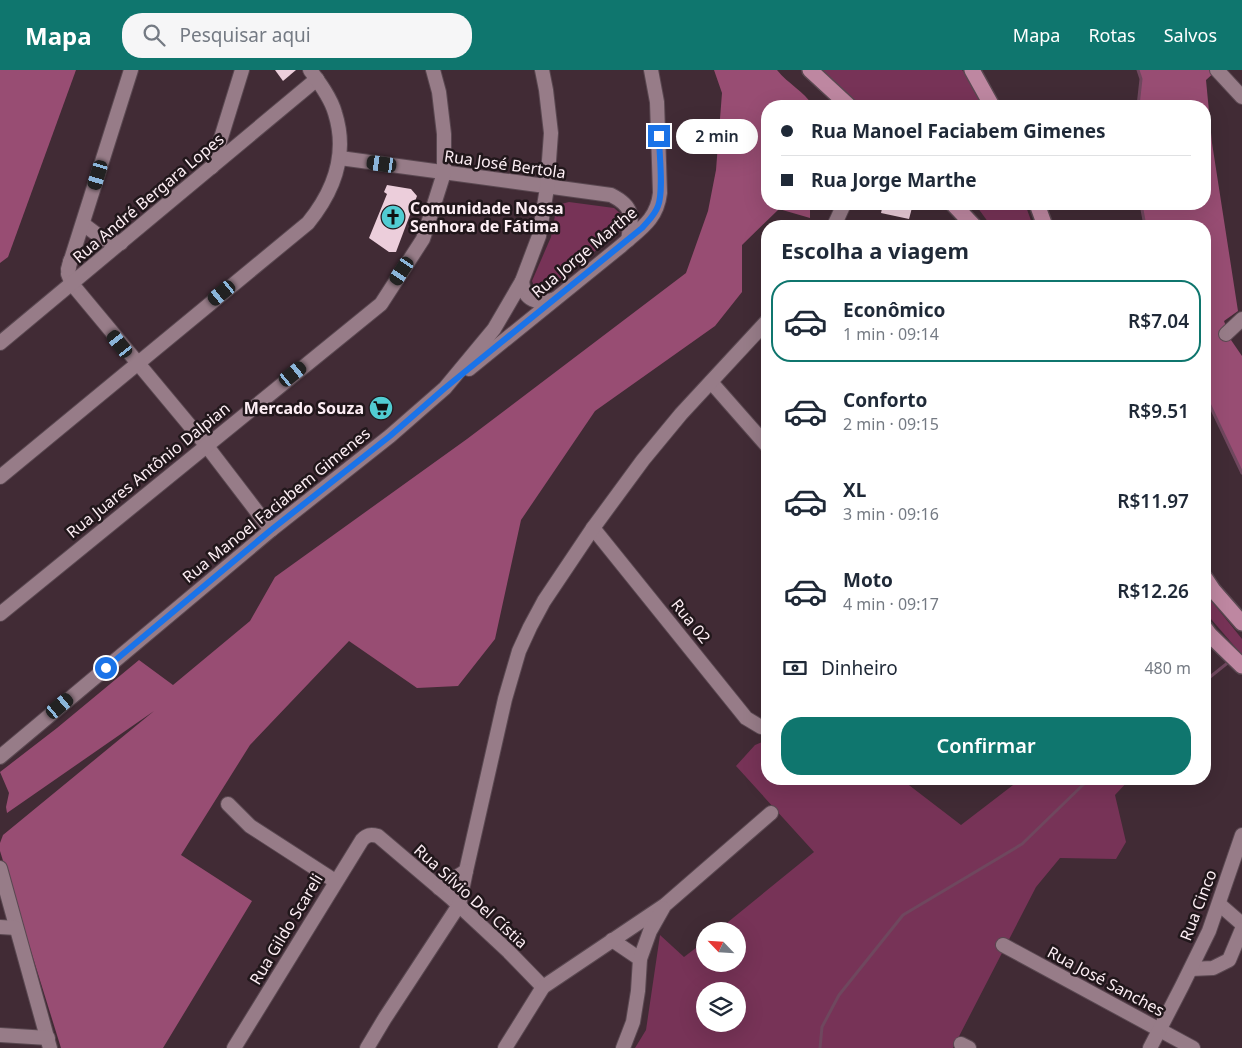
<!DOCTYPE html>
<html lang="pt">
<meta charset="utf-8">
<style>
:root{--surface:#fff;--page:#f6f6f7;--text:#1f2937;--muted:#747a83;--line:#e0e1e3;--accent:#0f766e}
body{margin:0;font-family:"Noto Sans",sans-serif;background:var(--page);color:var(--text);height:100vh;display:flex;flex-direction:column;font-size:19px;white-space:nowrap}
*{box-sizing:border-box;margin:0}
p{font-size:16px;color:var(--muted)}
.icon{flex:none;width:28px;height:28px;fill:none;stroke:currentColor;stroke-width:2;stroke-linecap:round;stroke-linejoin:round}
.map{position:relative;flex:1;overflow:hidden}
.side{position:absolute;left:761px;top:150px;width:450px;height:565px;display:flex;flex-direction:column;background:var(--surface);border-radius:20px;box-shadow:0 5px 20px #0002}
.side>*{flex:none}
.top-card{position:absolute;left:761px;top:30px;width:450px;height:110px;border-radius:20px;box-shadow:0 5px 20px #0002;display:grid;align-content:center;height:110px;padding:0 20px;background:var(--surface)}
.needle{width:32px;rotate:295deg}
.fabs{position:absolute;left:696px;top:852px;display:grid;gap:10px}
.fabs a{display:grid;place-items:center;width:50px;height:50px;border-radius:50%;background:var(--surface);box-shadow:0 5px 20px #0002;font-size:25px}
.end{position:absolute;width:22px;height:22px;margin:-11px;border:6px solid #1a73e8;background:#fff;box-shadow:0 0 0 2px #fff}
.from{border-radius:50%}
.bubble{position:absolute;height:35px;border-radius:18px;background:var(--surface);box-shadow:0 5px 20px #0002;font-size:16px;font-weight:600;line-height:35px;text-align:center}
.car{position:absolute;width:15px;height:30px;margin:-15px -8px;border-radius:6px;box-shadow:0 0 4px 1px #0007;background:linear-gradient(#222 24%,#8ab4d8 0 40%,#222 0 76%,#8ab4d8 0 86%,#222 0)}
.top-card b{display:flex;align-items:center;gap:18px;height:48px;font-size:19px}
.top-card b+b{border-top:1px solid var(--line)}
.top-card i{width:12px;height:12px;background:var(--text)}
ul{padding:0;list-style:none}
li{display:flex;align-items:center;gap:15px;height:82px;margin:0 10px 8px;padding:0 10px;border:2px solid transparent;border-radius:20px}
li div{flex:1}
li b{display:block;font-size:19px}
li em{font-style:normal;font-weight:600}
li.on{border-color:var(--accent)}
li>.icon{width:45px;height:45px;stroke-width:1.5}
h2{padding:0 20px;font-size:22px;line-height:60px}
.pay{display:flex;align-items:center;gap:12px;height:55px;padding:0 20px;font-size:19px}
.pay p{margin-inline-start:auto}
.button{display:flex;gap:10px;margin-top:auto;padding:10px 20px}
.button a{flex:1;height:58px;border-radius:20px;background:var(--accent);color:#fff;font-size:20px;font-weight:600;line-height:58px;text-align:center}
header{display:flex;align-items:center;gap:30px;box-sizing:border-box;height:70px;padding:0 25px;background:var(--accent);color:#fff}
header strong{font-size:24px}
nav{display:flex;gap:28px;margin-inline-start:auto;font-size:18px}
.search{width:350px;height:45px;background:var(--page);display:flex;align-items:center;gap:12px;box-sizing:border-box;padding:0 18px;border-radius:20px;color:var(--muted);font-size:19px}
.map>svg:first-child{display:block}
.green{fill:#773357;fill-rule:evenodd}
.forest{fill:#984d73}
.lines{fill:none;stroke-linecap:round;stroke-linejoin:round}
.stream{stroke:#6f475e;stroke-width:3}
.building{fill:#eccedb}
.minor-casing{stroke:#5a4851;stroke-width:16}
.major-casing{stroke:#5a4851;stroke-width:18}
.minor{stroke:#977c88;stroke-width:14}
.major{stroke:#be87a1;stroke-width:15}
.route{stroke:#1a73e8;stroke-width:6}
.labels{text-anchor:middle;stroke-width:5;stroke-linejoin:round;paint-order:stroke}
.street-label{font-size:16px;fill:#fdeef4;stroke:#21171b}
.poi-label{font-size:16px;font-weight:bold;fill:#fdeef4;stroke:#21171b;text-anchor:start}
</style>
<header>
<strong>Mapa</strong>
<div class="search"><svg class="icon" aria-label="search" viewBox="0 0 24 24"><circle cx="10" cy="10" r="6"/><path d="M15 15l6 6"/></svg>Pesquisar aqui</div>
<nav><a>Mapa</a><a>Rotas</a><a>Salvos</a></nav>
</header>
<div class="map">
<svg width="1242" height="978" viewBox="0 0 1242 978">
<rect width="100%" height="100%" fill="#412b35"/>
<g class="green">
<path d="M822,0H962L973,13L985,36H861Z"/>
<path d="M569,132L614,138L623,146L622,158L546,223C538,222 535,219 532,211L551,167L556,140L561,134Z"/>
<path d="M975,134H1025L1033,156H991Z"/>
<path d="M1205,523L1242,569V585L1205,542Z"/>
<path d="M767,670L768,709H901L961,755L1021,709H1130L1115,725L1126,772L1116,789L1060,788L1036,817L953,978H635L646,960L660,865L684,887L705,871V894H738V861H717L814,782L736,696L755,675ZM705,921H738V954H705Z"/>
</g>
<g class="forest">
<path d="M0,0H76L8,187L0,193Z"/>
<path d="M714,0H777C788,14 804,21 813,36H768V134H810V148L779,139L742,175V222L715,256L595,341L521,450L495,569L458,616L417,618L349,571L250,675L181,785L252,831L163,978H61L0,781V773L3,765L154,641L7,743L6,737L9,723L0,702L57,658L139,590L173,615L250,551L275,507L467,369L686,203L708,141L716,100L722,23Z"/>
<path d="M1138,0H1217L1206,10L1212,73L1238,241L1224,251L1231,270L1242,286V403L1205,325V156H1145L1141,134H1205V36H1138L1141,9Z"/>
</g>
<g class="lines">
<g class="stream">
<path d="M1138,36L1141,9L1138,0"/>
<path d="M1141,134L1145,156"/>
<path d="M1205,325L1242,403"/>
<path d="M1205,611L1230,591"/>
<path d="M820,978L822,957L839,925L903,845L1022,774L1089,709"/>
</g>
</g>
<g class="building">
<path d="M275,0H296L283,11Z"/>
<path d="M387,115L411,119L417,126L396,182H389L369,168L387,124L384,122Z"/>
<path d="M883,134H913L909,149L881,143Z"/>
</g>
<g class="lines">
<g class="minor-casing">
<g id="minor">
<path d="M1217,0L1242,27"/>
<path d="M340,88L611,125C635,137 632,147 628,170"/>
<path d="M212,97L242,0"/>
<path d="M83,154C96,163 104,173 121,173"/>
<path d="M834,156L844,134"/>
<path d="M70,191L68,204L72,214L206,375L271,460"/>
<path d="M68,199L131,0"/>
<path d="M522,211C524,231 538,235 555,229"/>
<path d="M1226,264L1242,249"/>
<path d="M0,273L317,9"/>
<path d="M469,299L621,176C640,159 657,150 660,123L657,32L651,0"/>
<path d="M711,312L768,377"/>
<path d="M0,407L308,153C334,121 348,84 335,43C331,28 319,12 310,0"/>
<path d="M593,458L746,648L761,657L768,656"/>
<path d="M0,544L381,234L423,169L444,103V64L439,22L433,0"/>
<path d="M0,687L271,460L390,366L445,318L494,259L522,211L539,166L547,118L551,63L546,20L542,0"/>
<path d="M228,734L250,756L335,811"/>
<path d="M0,798L50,978"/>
<path d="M466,801L505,629L519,581L530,557L544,531L593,458L643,390L681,344L768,250"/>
<path d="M1219,834L1242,854"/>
<path d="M0,857L16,858"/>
<path d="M612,870L640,889"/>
<path d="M1003,875L1193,978"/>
<path d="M1191,899L1213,898L1229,890L1242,859"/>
<path d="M0,965L48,968"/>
<path d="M961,974L969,978"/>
<path d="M234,978L362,770C367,765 370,764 378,766L451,828L509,882L543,917"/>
<path d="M367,978L385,948L459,835L466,801L439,818"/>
<path d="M505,978L543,917L665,835L771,743"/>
<path d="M623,978L633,952L638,921L640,889L650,861L663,838"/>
<path d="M1150,978L1182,916L1209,861L1242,765"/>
</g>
</g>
<g class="major-casing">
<g id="major">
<path d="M810,0L849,36"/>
<path d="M972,0L992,36"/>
<path d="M953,134L974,156"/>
<path d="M1037,134L1045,156"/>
<path d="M1205,508L1213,520L1242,553"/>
<path d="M1205,558L1210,565L1242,596"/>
</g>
</g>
<use href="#minor" class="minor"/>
<use href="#major" class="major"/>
</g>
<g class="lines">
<path class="route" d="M106,598L271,460L390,366L445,318L642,158C648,151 655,145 658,136C664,121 659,83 659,66"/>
</g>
<defs>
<g id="church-disc" transform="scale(1.25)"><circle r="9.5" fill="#51ccd2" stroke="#21171b"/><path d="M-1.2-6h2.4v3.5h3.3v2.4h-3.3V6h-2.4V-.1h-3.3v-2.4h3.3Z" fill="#111"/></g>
<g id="supermarket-disc" transform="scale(1.25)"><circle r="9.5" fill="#51ccd2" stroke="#21171b"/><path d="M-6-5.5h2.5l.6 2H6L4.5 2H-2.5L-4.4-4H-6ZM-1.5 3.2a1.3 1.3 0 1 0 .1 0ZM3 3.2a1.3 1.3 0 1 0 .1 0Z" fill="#111"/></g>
</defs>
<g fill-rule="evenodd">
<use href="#church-disc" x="393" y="147"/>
<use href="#supermarket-disc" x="381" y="338"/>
</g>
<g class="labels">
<g class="street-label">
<text transform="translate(505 94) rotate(8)" y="6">Rua José Bertola</text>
<text transform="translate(148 128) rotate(-40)" y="6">Rua André Bergara Lopes</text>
<text transform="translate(584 182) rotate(-40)" y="6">Rua Jorge Marthe</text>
<text transform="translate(148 400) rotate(-39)" y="6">Rua Juares Antônio Dalpian</text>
<text transform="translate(276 435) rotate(-39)" y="6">Rua Manoel Faciabem Gimenes</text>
<text transform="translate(691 551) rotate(51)" y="6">Rua 02</text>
<text transform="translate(471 826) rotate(42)" y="6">Rua Sílvio Del Cístia</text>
<text transform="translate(1198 835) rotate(-69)" y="6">Rua Cinco</text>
<text transform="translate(286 859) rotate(-59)" y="6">Rua Gildo Scareli</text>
<text transform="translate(1106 911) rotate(28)" y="6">Rua José Sanches</text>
</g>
<g class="poi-label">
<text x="410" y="144">Comunidade Nossa<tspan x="410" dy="18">Senhora de Fátima</tspan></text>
<text x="364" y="344" text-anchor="end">Mercado Souza</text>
</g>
</g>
</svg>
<div class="fabs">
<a><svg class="needle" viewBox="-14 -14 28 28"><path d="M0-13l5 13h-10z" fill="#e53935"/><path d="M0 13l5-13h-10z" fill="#747a83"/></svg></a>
<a><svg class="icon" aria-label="layers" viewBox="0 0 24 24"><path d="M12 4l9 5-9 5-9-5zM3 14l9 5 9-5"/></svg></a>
</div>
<i class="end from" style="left:106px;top:598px"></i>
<i class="end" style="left:659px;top:66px"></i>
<div class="bubble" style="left:676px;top:49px;width:82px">2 min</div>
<i class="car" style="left:382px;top:94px;rotate:278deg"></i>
<i class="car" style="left:98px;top:105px;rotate:197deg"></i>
<i class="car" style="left:402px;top:201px;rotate:213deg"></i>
<i class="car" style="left:222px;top:223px;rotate:231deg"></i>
<i class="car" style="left:120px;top:274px;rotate:321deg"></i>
<i class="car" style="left:293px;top:304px;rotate:51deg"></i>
<i class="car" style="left:60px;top:636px;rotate:50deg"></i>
<div class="top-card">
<b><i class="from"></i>Rua Manoel Faciabem Gimenes</b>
<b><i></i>Rua Jorge Marthe</b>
</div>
<section class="side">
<h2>Escolha a viagem</h2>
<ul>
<li class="on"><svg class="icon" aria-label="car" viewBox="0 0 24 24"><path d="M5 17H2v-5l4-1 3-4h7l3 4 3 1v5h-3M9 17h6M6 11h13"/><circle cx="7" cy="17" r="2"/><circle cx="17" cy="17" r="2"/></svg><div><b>Econômico</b><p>1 min · 09:14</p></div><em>R$7.04</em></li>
<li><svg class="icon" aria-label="car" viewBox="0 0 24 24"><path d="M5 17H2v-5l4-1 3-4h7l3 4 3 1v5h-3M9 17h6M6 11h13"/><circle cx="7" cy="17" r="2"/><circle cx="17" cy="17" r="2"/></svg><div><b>Conforto</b><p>2 min · 09:15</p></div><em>R$9.51</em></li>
<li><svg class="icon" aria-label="car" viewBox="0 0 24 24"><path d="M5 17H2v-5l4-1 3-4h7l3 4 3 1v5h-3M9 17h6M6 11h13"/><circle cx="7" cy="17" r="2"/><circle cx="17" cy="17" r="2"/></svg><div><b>XL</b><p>3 min · 09:16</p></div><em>R$11.97</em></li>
<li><svg class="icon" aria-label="car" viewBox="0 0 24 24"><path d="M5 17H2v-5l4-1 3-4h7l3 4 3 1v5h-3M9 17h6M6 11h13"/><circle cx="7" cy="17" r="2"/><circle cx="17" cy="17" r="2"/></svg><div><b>Moto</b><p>4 min · 09:17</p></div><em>R$12.26</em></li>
</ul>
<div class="pay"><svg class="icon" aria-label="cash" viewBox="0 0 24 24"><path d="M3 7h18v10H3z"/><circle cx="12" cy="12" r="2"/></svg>Dinheiro<p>480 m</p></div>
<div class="button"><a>Confirmar</a></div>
</section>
</div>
